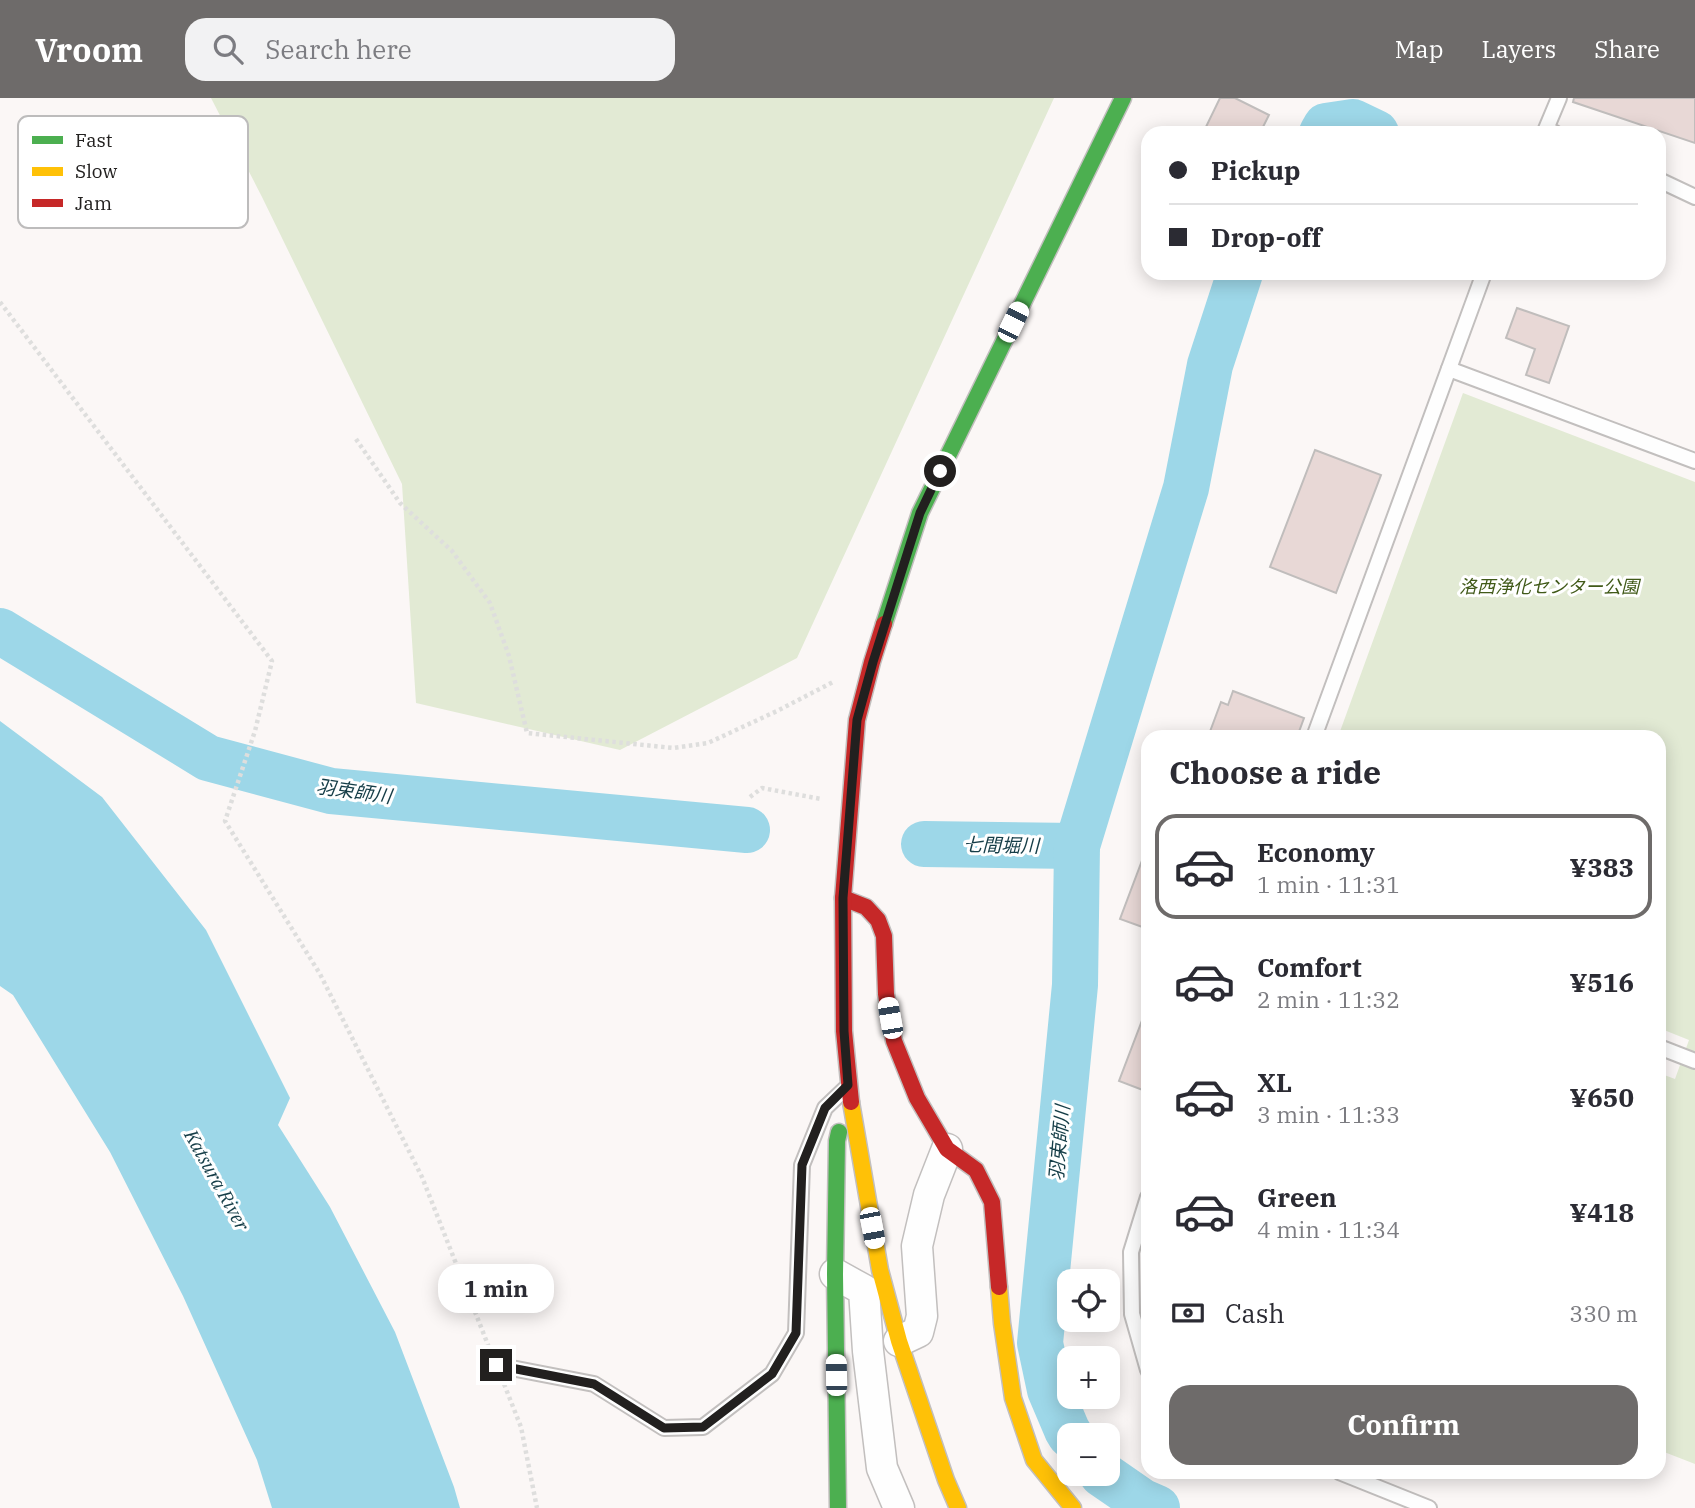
<!DOCTYPE html>
<meta charset="utf-8">
<style>
:root{--surface:#fff;--page:#f2f2f3;--text:#2b2b33;--muted:#7c7c81;--line:#e1e1e2;--accent:#6e6b6a}
body{margin:0;font-family:"IBM Plex Serif","Noto Sans JP",serif;background:var(--page);color:var(--text);height:100vh;display:flex;flex-direction:column;font-size:26px;white-space:nowrap}
*{box-sizing:border-box;margin:0}
p{font-size:23px;color:var(--muted)}
.icon{flex:none;width:38px;height:38px;fill:none;stroke:currentColor;stroke-width:2;stroke-linecap:round;stroke-linejoin:round}
.map{position:relative;flex:1;overflow:hidden}
.details{position:absolute;left:1141px;top:632px;width:525px;height:749px;display:flex;flex-direction:column;background:var(--surface);border-radius:21px;box-shadow:0 4px 18px #0003}
.details>*{flex:none}
.banner{position:absolute;left:1141px;top:28px;width:525px;height:154px;border-radius:21px;box-shadow:0 4px 18px #0003;display:grid;align-content:center;height:154px;padding:0 28px;background:var(--surface)}
.controls{position:absolute;left:1057px;top:1171px;display:grid;gap:14px}
.controls a{display:grid;place-items:center;width:63px;height:63px;border-radius:14px;background:var(--surface);box-shadow:0 4px 18px #0003;font-size:35px}
.end{position:absolute;width:32px;height:32px;margin:-16px;border:9px solid #22201f;background:#fff;box-shadow:0 0 0 4px #fff}
.from{border-radius:50%}
.bubble{position:absolute;height:49px;border-radius:21px;background:var(--surface);box-shadow:0 4px 18px #0003;font-size:23px;font-weight:700;line-height:49px;text-align:center}
.car{position:absolute;width:21px;height:42px;margin:-21px -10px;border-radius:9px;box-shadow:0 0 5px 2px #0007;background:linear-gradient(#fff 24%,#345 0 40%,#fff 0 76%,#345 0 86%,#fff 0)}
.banner b{display:flex;align-items:center;gap:24px;height:66px;font-size:26px}
.banner b+b{border-top:2px solid var(--line)}
.banner i{width:18px;height:18px;background:var(--text)}
ul{padding:0;list-style:none}
li{display:flex;align-items:center;gap:21px;height:105px;margin:0 14px 10px;padding:0 14px;border:4px solid transparent;border-radius:21px}
li div{flex:1}
li b{display:block;font-size:26px}
li em{font-style:normal;font-weight:700}
li.current{border-color:var(--accent)}
li>.icon{width:63px;height:63px;stroke-width:1.5}
h2{padding:0 28px;font-size:32px;line-height:84px}
.pay{display:flex;align-items:center;gap:18px;height:77px;padding:0 28px;font-size:26px}
.pay p{margin-inline-start:auto}
.button{display:flex;gap:14px;margin-top:auto;padding:14px 28px}
.button a{flex:1;height:80px;border-radius:21px;background:var(--accent);color:#fff;font-size:28px;font-weight:700;line-height:80px;text-align:center}
header{display:flex;align-items:center;gap:42px;box-sizing:border-box;height:98px;padding:0 35px;background:var(--accent);color:#fff}
header strong{font-size:33px}
nav{display:flex;gap:38px;margin-inline-start:auto;font-size:24px}
.search{width:490px;height:63px;background:var(--page);display:flex;align-items:center;gap:18px;box-sizing:border-box;padding:0 24px;border-radius:21px;color:var(--muted);font-size:26px}
.map>svg:first-child{display:block}
.green{fill:#e2ead4}
.water{fill:#9dd7e8}
.lines{fill:none;stroke-linecap:round;stroke-linejoin:round}
.river{stroke:#9dd7e8;stroke-width:46}
.building{fill:#e8d8d6;stroke:#c0bdbc;stroke-width:2}
.lane-casing{stroke:#c2bfbe;stroke-width:18}
.street-casing{stroke:#c2bfbe;stroke-width:33}
.fast-casing{stroke:#c2bfbe;stroke-width:19}
.slow-casing{stroke:#c2bfbe;stroke-width:19}
.jam-casing{stroke:#c2bfbe;stroke-width:19}
.path{stroke:#dededd;stroke-width:4.5;stroke-dasharray:3.5 3.5;stroke-linecap:butt}
.lane{stroke:#fefefe;stroke-width:14}
.street{stroke:#fefefe;stroke-width:30}
.fast{stroke:#4caf50;stroke-width:16}
.slow{stroke:#ffc107;stroke-width:16}
.jam{stroke:#c62828;stroke-width:16}
.route{stroke:#22201f;stroke-width:9}
.labels{text-anchor:middle;stroke-width:6;stroke-linejoin:round;paint-order:stroke}
.park-label{font-size:18px;font-style:italic;fill:#415a19;stroke:#fff}
.water-label{font-size:19px;font-style:italic;fill:#153d47;stroke:#fff}
.key{fill:#fff;stroke:#bdbcbc;stroke-width:2}
.key-label{font-size:19px;fill:#22201f}
</style>
<header>
<strong>Vroom</strong>
<div class="search"><svg class="icon" aria-label="search" viewBox="0 0 24 24"><circle cx="10" cy="10" r="6"/><path d="M15 15l6 6"/></svg>Search here</div>
<nav><a>Map</a><a>Layers</a><a>Share</a></nav>
</header>
<div class="map">
<svg width="1695" height="1410" viewBox="0 0 1695 1410">
<rect width="100%" height="100%" fill="#fbf7f6"/>
<g class="green">
<path d="M211,0H1054L797,560L620,652L416,605L402,386L262,99Z"/>
<path d="M1463,295L1695,384V1366L1659,1352V975L1675,981L1689,942L1659,930V639H1338Z"/>
</g>
<path class="water" d="M0,623L102,699L206,832L290,1000L278,1027L330,1109L395,1234L454,1389L460,1410H272L257,1362L183,1198L110,1054L13,897L0,888Z"/>
<g class="lines">
<g class="river">
<path d="M1322,35L1326,28L1353,24L1376,35"/>
<path d="M0,533L208,660L331,693L747,732"/>
<path d="M924,746L1077,748"/>
<path d="M1070,1337L1067,1332L1050,1292L1040,1245L1075,887L1077,748L1186,390L1210,267L1240,175"/>
<path d="M1102,1376L1141,1403L1157,1410"/>
</g>
</g>
<g class="building">
<path d="M1220,0H1235L1269,17L1260,35H1203Z"/>
<path d="M1574,0H1695V45L1573,4Z"/>
<path d="M1517,210L1569,228L1549,285L1526,277L1535,251L1506,240Z"/>
<path d="M1315,352L1381,377L1336,495L1270,469Z"/>
<path d="M1233,593L1304,620L1297,639H1208L1221,604L1228,607Z"/>
<path d="M1146,752H1148V831L1120,821Z"/>
<path d="M1146,912H1148V994L1119,983Z"/>
</g>
<g class="lines">
<g class="lane-casing">
<g id="lane">
<path d="M1555,35L1546,31L1559,0"/>
<path d="M1659,82L1695,99"/>
<path d="M1449,271L1695,363"/>
<path d="M1314,639L1484,175"/>
<path d="M1659,949L1695,963"/>
<path d="M1148,1099L1131,1154L1132,1216L1148,1272"/>
<path d="M496,1267L594,1286L664,1330L703,1329L772,1276L796,1235L802,1067L825,1010L845,991"/>
<path d="M1339,1374L1429,1410"/>
</g>
</g>
<g class="street-casing">
<g id="street">
<path d="M835,1176L864,1192L868,1253L882,1370L899,1410"/>
<path d="M899,1243L918,1234L922,1218L917,1148L929,1097L947,1051"/>
</g>
</g>
<g class="fast-casing">
<g id="fast">
<path d="M884,526L920,415L1123,0"/>
<path d="M838,1410L835,1176L837,1043L839,1034"/>
</g>
</g>
<g class="slow-casing">
<g id="slow">
<path d="M851,1004L880,1172L899,1243L946,1382L958,1410"/>
<path d="M999,1189L1002,1225L1013,1300L1034,1362L1073,1410"/>
</g>
</g>
<g class="jam-casing">
<g id="jam">
<path d="M843,800L866,809L878,822L884,838L886,896L894,943L917,1000L947,1051L976,1072L992,1104L999,1189"/>
<path d="M851,1004L844,933L843,800L857,622L872,564L884,526"/>
</g>
</g>
<g class="path">
<path d="M0,204L272,563L255,633L225,723L320,876L422,1079L490,1252"/>
<path d="M356,341L400,405L452,453L490,505L509,558L527,635L673,650L708,645L777,613L835,583"/>
<path d="M750,699L762,690L821,701"/>
<path d="M504,1286L521,1329L537,1410"/>
</g>
<use href="#lane" class="lane"/>
<use href="#street" class="street"/>
<use href="#fast" class="fast"/>
<use href="#slow" class="slow"/>
<use href="#jam" class="jam"/>
</g>
<g class="lines">
<path class="route" d="M496,1267L594,1286L664,1330L703,1329L772,1276L796,1235L802,1067L825,1010L848,987L844,933L843,800L857,622L873,564L920,415L940,373"/>
</g>
<g class="labels">
<g class="park-label">
<text x="1549" y="495">洛西浄化センター公園</text>
</g>
<g class="water-label">
<text transform="translate(354 693) rotate(8)" y="7">羽束師川</text>
<text transform="translate(1001 747) rotate(1)" y="7">七間堀川</text>
<text transform="translate(1059 1045) rotate(-85)" y="7">羽束師川</text>
<text transform="translate(217 1082) rotate(61)" y="7">Katsura River</text>
</g>
</g>
<rect x="18" y="18" width="230" height="112" rx="10" class="key"/>
<rect x="32" y="38" width="31" height="8" fill="#4caf50"/>
<rect x="32" y="69" width="31" height="9" fill="#ffc107"/>
<rect x="32" y="101" width="31" height="8" fill="#c62828"/>
<g class="key-label">
<text x="75" y="49">Fast</text>
<text x="75" y="80">Slow</text>
<text x="75" y="112">Jam</text>
</g>
</svg>
<div class="controls">
<a><svg class="icon" aria-label="locate" viewBox="0 0 24 24"><circle cx="12" cy="12" r="6"/><path d="M12 2v4M12 18v4M2 12h4M18 12h4"/></svg></a>
<a>+</a>
<a>−</a>
</div>
<i class="end from" style="left:940px;top:373px"></i>
<i class="end" style="left:496px;top:1267px"></i>
<div class="bubble" style="left:438px;top:1166px;width:116px">1 min</div>
<i class="car" style="left:1013px;top:224px;rotate:26deg"></i>
<i class="car" style="left:890px;top:920px;rotate:350deg"></i>
<i class="car" style="left:872px;top:1130px;rotate:169deg"></i>
<i class="car" style="left:836px;top:1277px;rotate:359deg"></i>
<div class="banner">
<b><i class="from"></i>Pickup</b>
<b><i></i>Drop-off</b>
</div>
<section class="details">
<h2>Choose a ride</h2>
<ul>
<li class="current"><svg class="icon" aria-label="car" viewBox="0 0 24 24"><path d="M5 17H2v-5l4-1 3-4h7l3 4 3 1v5h-3M9 17h6M6 11h13"/><circle cx="7" cy="17" r="2"/><circle cx="17" cy="17" r="2"/></svg><div><b>Economy</b><p>1 min · 11:31</p></div><em>¥383</em></li>
<li><svg class="icon" aria-label="car" viewBox="0 0 24 24"><path d="M5 17H2v-5l4-1 3-4h7l3 4 3 1v5h-3M9 17h6M6 11h13"/><circle cx="7" cy="17" r="2"/><circle cx="17" cy="17" r="2"/></svg><div><b>Comfort</b><p>2 min · 11:32</p></div><em>¥516</em></li>
<li><svg class="icon" aria-label="car" viewBox="0 0 24 24"><path d="M5 17H2v-5l4-1 3-4h7l3 4 3 1v5h-3M9 17h6M6 11h13"/><circle cx="7" cy="17" r="2"/><circle cx="17" cy="17" r="2"/></svg><div><b>XL</b><p>3 min · 11:33</p></div><em>¥650</em></li>
<li><svg class="icon" aria-label="car" viewBox="0 0 24 24"><path d="M5 17H2v-5l4-1 3-4h7l3 4 3 1v5h-3M9 17h6M6 11h13"/><circle cx="7" cy="17" r="2"/><circle cx="17" cy="17" r="2"/></svg><div><b>Green</b><p>4 min · 11:34</p></div><em>¥418</em></li>
</ul>
<div class="pay"><svg class="icon" aria-label="cash" viewBox="0 0 24 24"><path d="M3 7h18v10H3z"/><circle cx="12" cy="12" r="2"/></svg>Cash<p>330 m</p></div>
<div class="button"><a>Confirm</a></div>
</section>
</div>
